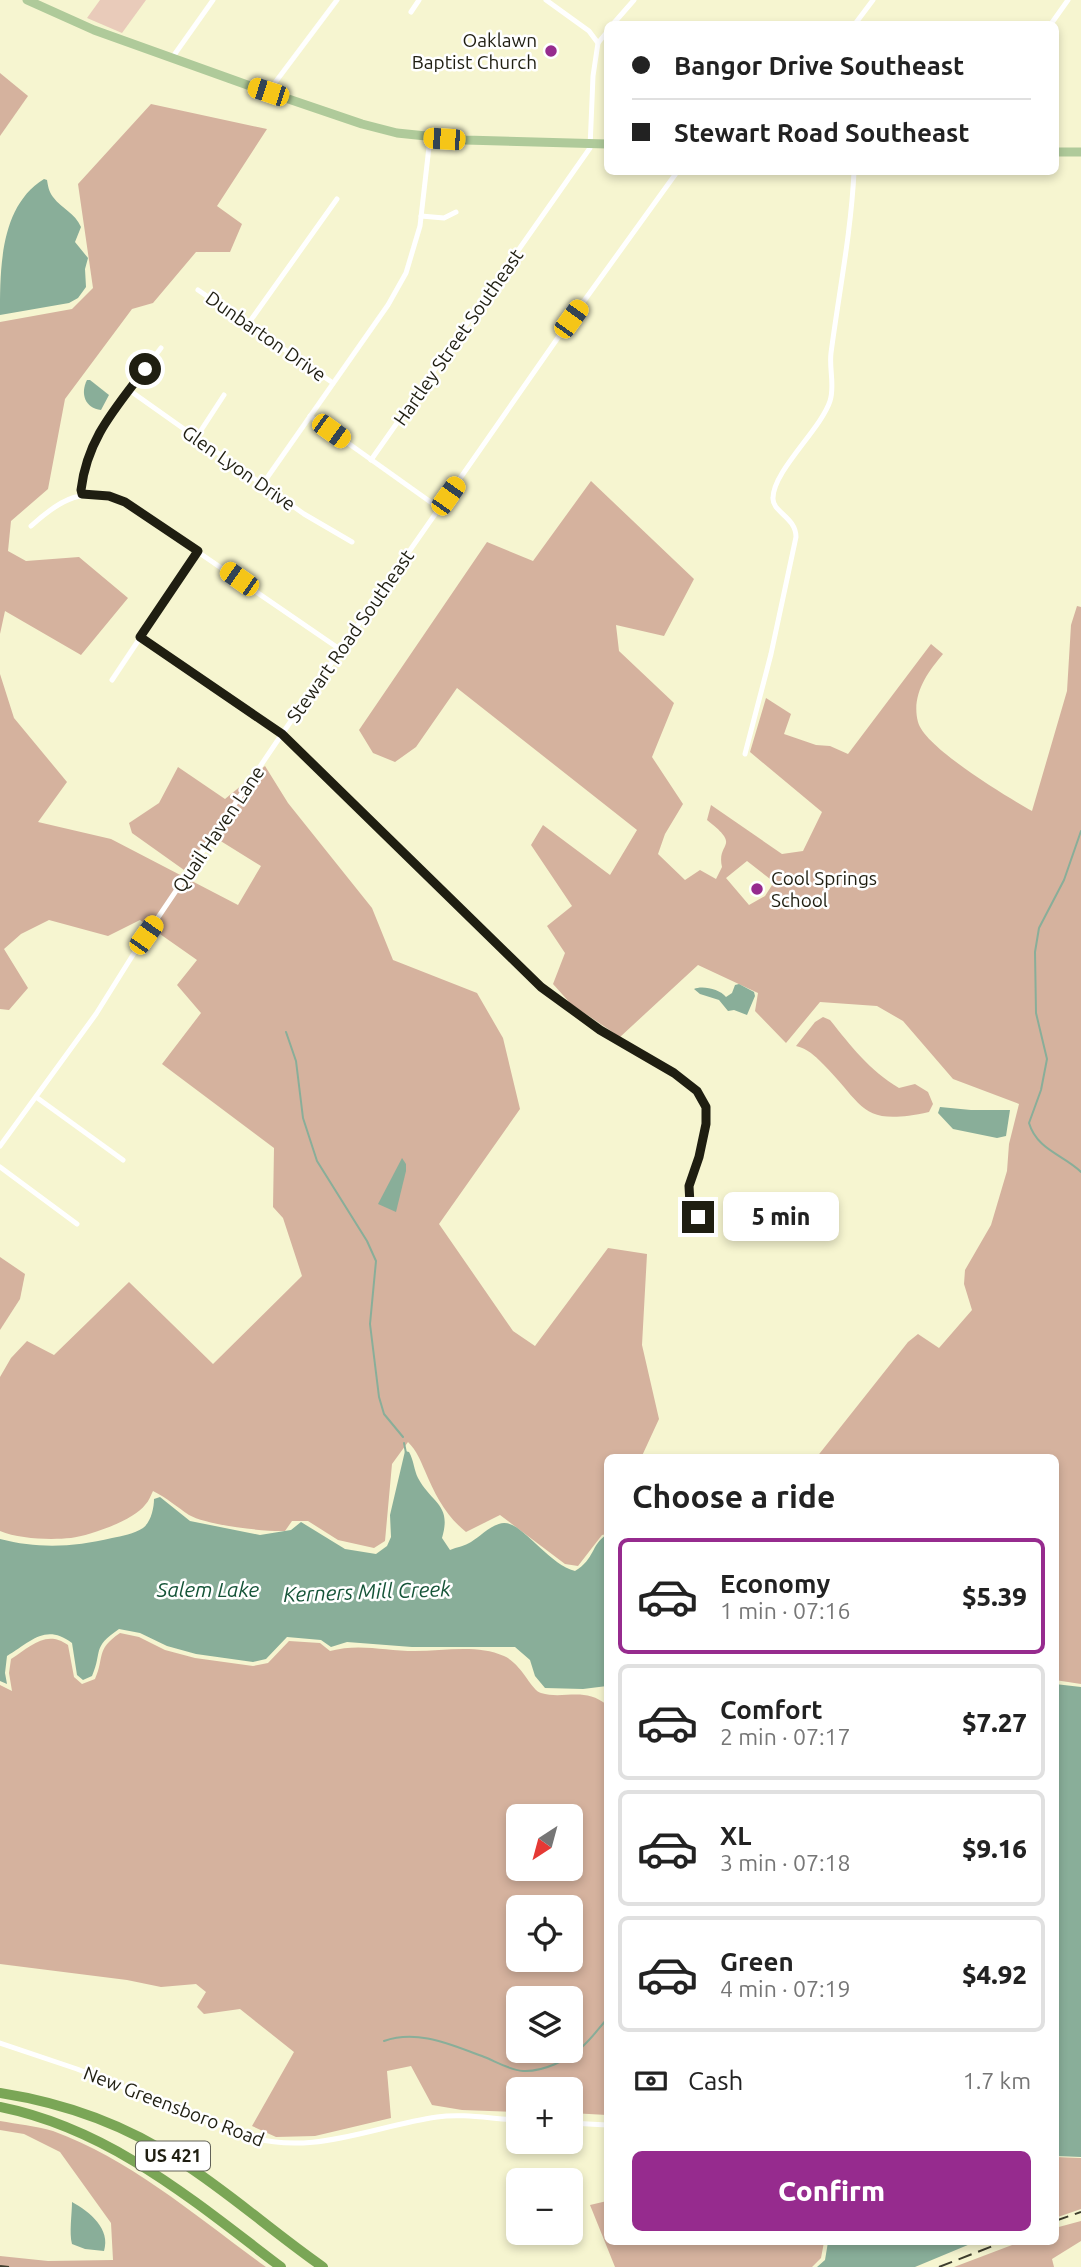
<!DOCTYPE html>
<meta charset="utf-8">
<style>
:root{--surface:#fff;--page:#f2f2f2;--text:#222;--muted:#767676;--line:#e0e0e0;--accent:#962b8e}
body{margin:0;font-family:Ubuntu,sans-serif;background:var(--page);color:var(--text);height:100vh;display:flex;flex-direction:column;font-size:26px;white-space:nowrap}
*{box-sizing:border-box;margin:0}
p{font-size:23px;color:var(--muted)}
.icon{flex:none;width:38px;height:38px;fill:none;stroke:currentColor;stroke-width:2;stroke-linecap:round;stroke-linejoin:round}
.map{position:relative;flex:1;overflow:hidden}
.side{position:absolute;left:604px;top:1454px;width:455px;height:791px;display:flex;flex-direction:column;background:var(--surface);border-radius:10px;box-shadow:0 4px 10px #0003}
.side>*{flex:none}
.guide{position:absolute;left:604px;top:21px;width:455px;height:154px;border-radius:10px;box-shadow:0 4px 10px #0003;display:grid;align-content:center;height:154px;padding:0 28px;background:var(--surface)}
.needle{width:46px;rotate:216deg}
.buttons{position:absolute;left:506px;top:1804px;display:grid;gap:14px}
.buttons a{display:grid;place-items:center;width:77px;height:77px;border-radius:10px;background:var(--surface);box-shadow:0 4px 10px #0003;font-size:35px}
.end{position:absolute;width:32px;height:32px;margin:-16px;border:9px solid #1f1e11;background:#fff;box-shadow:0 0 0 4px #fff}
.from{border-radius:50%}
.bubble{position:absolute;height:49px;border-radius:10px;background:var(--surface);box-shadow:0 4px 10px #0003;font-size:23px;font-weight:800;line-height:49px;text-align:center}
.car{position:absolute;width:21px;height:42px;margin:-21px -10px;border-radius:9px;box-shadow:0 0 5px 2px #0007;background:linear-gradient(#f5c518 24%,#345 0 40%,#f5c518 0 76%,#345 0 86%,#f5c518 0)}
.guide b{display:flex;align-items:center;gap:24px;height:66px;font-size:26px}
.guide b+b{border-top:2px solid var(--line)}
.guide i{width:18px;height:18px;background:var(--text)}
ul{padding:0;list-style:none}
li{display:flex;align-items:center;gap:21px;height:116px;margin:0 14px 10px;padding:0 14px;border:4px solid var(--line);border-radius:10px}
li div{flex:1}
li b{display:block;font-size:26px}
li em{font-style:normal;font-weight:800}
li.on{border-color:var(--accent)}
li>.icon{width:63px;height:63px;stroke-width:1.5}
h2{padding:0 28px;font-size:32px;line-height:84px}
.pay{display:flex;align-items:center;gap:18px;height:77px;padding:0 28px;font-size:26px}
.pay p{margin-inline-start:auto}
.action{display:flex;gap:14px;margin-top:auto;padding:14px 28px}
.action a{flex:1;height:80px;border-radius:10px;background:var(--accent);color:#fff;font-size:28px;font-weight:800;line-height:80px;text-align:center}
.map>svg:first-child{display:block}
.green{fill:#e9cbba}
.forest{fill:#d5b29e;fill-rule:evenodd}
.water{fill:#89ae99}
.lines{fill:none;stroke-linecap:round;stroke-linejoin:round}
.stream{stroke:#89ae99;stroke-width:2}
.minor{stroke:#fff;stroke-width:5}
.primary{stroke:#afca9a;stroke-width:9}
.motorway{stroke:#7aa656;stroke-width:10}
.rail{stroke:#3e3d2d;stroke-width:2;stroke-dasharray:14 7;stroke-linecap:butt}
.route{stroke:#1f1e11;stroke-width:9}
.poi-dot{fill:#962b8e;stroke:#fff;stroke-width:2.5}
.labels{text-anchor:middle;stroke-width:5;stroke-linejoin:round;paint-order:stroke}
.shield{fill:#fff;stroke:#626258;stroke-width:2}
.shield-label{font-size:18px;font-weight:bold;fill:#1f1e11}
.poi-label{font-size:19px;fill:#1f1e11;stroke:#fff;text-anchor:end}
.street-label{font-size:19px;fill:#1f1e11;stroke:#fff}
.water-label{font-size:21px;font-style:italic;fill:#155438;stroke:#fff}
</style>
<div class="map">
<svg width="1081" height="2267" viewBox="0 0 1081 2267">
<rect width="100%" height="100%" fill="#f6f5d0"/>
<path class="green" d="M100,0H146L122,33L87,18Z"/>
<g class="forest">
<path d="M0,73L28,96L0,136Z"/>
<path d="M151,104L267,129L217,206L242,224L230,252H196L153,303L132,309L65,399L48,489L11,521L8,551L26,561L79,557L128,598L81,655L5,611L0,634V322L72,309L93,288L78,184Z"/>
<path d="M591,481L694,579L664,636L616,625L619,651L674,703L652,757L683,804L665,834L658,854L685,880L700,870L716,879L722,867C716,841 743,848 707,820L711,805L782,854L803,851L822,812L750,752L766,698L791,714L784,734L816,745L830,746L848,754L931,644L943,654C927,673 911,695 918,722C924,747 1007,797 1032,811L1067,691L1071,625L1077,606L1081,607V1684L1055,1680V1458H816L908,1342L918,1334L939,1348L972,1310L964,1284L965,1270L991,1225L1007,1171L1009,1144L1019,1104L953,1079L903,1021L877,1006L820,1002L786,1043L755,1011L758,993L698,965L620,1037L571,1004L553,984L565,953L547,926L572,906L531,845L543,825L610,875L637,830L457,688L416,747L395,762L373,753L359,730L487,542L533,561ZM747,861L774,882L765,896L749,905L726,878Z"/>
<path d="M0,674L14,718L67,782L38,822L111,839L238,905L261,866L211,835L184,870L132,833L129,823L159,803L178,767L225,799L265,766L288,803L372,908L393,960L477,993L503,1038L520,1109L439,1224L513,1331L535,1346L608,1248L647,1254L642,1345L659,1419L641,1458H607V1534L602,1535L578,1566L565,1564L500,1515L466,1532C446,1516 435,1495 425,1471C420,1460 417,1451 408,1442L392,1464L385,1541L374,1548L338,1540L308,1521H292L285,1531C265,1532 206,1525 189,1515C177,1507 167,1498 153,1491C151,1495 149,1501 145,1505C134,1520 89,1536 71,1538C50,1540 19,1539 0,1531V1377L11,1358L27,1341L54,1355L129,1282L213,1364L302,1276L283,1218L273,1207L274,1148L162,1064L201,1013L177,985L197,960L140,920L108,936L49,920L21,934L4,949L28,988L9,1010L0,1009Z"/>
<path d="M823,1017L830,1020C851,1046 869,1070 899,1088L915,1084L928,1092L933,1104L929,1112C860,1127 865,1106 823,1064C814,1055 808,1049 796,1046L815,1022Z"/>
<path d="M0,1257L25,1274L20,1299L0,1330Z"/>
<path d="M120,1633L139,1637L165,1650L195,1658L253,1666L268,1663L289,1641L320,1643L330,1651C359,1643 385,1651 415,1651C444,1651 477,1644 504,1656C522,1664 531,1690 541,1693C564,1700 584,1686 607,1705V2115L571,2113L570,2090H518V2112L462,2110L432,2105L411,2066L387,2071L391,2118L315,2136L276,2137L252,2126L294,2052L240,2009L204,2014L197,2007L206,1992L196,1984L161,1987L127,1980L0,1964V1685L12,1691L9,1673L11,1659C30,1647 46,1629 68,1645L74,1677L82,1684L95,1679C105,1657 95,1650 120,1633ZM518,1816H570V1869H518ZM518,1908H570V1960H518ZM518,1998H570V2051H518Z"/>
<path d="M0,2121C17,2124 36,2126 53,2131C132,2160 198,2218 266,2267H0V2256L48,2261L113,2260L111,2223L60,2152L24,2134L0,2130Z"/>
<path d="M1055,2157L1081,2158V2209L1055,2218Z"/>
<path d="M607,2201V2242H824L821,2258L812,2267H615L590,2205Z"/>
<path d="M1081,2221V2241L1052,2259L1054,2267H954L1020,2242H1055V2228Z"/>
</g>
<g class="water">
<path d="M44,179L47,180C48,186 49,192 53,197C62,209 75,213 81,227L75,242L88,258L85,269L86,287L78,298L69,303L0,315C0,268 0,206 44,179Z"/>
<path d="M87,380H90L109,395L101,410C85,408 80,394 87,380Z"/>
<path d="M739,984L754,992L755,996L747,1015L734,1010L728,1011L719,1000L700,994L694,989C702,985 720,989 726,997L732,993L735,985Z"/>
<path d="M940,1107L971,1110H1010L1006,1136L997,1138L953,1129L938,1113Z"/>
<path d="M402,1158L406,1164V1171L396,1212L378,1204Z"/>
<path d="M405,1451L409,1452C414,1461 414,1470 418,1478C432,1504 452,1504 442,1538L450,1550C457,1547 465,1546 471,1542C481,1536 491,1524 504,1523C522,1522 548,1564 575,1571C595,1559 591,1545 606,1535L607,1686L583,1689L545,1688L535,1676L530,1660L515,1647H412L347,1642L331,1647L321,1640L287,1637L266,1659L253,1662L196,1654L167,1646L140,1633L119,1629C91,1648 103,1651 92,1676L83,1680L77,1675L72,1643C45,1623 31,1642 7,1656L5,1673L7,1684L0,1681V1539C39,1549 74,1547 112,1538C122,1536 134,1534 143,1528C151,1522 154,1508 154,1499L160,1497L190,1521L260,1535L291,1530L301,1522L345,1549L376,1554L387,1546L391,1537L390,1515Z"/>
<path d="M1055,1684L1081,1687V2157L1055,2156Z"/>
<path d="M72,2202C90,2212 111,2229 104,2251L85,2249L72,2244C69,2233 72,2214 72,2202Z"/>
<path d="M828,2242H975L915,2267H817L825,2260Z"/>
</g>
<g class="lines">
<g class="stream">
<path d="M1081,831L1064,880L1039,928L1035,952L1036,1013L1047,1059L1041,1090L1029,1123C1037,1150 1064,1155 1081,1172"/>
<path d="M286,1032L296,1061L303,1118L317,1161L367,1241L376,1261L370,1324L379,1397L384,1414L403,1437"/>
<path d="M404,1443L406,1453"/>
<path d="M384,2041C418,2029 451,2045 482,2056C495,2061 509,2070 523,2071C543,2072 568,2060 582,2047C592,2038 599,2028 607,2019"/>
</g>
<g class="minor">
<path d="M411,12L419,0"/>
<path d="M613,24L634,0"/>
<path d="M855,24L873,0"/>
<path d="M1051,24L1068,0"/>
<path d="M598,43L607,32"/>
<path d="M172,58L213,0"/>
<path d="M268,92L337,0"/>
<path d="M421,216L444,218L456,212"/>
<path d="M198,290L333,383"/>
<path d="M248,324L337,199"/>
<path d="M129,390L304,514L352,542"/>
<path d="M310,416L439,508"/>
<path d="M196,438L224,395"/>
<path d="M371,460L590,148L593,76L598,43L589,31L546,0"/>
<path d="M262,485L388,305L406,273L420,226L430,138"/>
<path d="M82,494C78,441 131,388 161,348"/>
<path d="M31,526C62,498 83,486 125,502L341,650"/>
<path d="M140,637L282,734L541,987L600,1030L674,1073L697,1091L706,1107V1124L699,1157L690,1181V1204L698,1217L713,1226"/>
<path d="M112,680L198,551"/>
<path d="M745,754L771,654L796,537C796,517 772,512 773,498C773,471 821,429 830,401C835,386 829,369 831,353C839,292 851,233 854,172"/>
<path d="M36,1097L123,1160"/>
<path d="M0,1146L96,1014L136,950L282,734L571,319L677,172"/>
<path d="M0,1167L77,1224"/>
<path d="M0,2043L77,2069L245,2135C309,2158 373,2126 437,2117C463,2113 492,2119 518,2120"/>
<path d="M570,2123L607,2125"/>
</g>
<g class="primary">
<path d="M27,0L94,30L253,87L362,124L397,133L465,140L607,144"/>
<path d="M1055,152H1081"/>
</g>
<g class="motorway">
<path d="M0,2093C64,2103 126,2125 180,2161C230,2193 274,2233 323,2267"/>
<path d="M0,2107C110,2129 194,2201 281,2267"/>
</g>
<g class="rail">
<path d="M1055,2221L1081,2212"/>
<path d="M0,2266L9,2267"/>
<path d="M939,2267L1003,2242"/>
</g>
</g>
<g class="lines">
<path class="route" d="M145,369C115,409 87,439 81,490L82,494L109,496L125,502L198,551L140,637L282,734L541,987L600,1030L674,1073L697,1091L706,1107V1124L699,1157L689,1186L690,1204L698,1217"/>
</g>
<g class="poi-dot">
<circle cx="551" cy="51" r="7"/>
<circle cx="757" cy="889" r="7"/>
</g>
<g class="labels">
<rect class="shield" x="136" y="2141.5" width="74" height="29" rx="5"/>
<g class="shield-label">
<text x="173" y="2162">US 421</text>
</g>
<g class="poi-label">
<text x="537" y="47">Oaklawn<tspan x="537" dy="22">Baptist Church</tspan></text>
<text x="771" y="885" text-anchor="start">Cool Springs<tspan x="771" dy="22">School</tspan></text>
</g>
<g class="street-label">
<text transform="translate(266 336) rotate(35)" y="7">Dunbarton Drive</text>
<text transform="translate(458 337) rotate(-55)" y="7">Hartley Street Southeast</text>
<text transform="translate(239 468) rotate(35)" y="7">Glen Lyon Drive</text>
<text transform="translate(350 636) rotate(-55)" y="7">Stewart Road Southeast</text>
<text transform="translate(218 829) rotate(-56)" y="7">Quail Haven Lane</text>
<text transform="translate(174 2106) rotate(21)" y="7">New Greensboro Road</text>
</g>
<g class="water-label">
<text x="208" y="1597">Salem Lake</text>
<text transform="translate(367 1592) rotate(-2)" y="7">Kerners Mill Creek</text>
</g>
</g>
</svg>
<div class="buttons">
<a><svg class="needle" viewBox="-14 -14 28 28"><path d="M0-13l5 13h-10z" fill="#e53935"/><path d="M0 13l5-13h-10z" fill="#767676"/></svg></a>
<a><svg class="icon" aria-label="locate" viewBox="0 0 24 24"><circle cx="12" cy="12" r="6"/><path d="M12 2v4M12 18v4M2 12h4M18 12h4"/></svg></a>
<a><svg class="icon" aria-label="layers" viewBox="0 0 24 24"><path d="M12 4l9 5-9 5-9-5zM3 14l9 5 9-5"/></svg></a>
<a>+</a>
<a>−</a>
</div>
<i class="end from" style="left:145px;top:369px"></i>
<i class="end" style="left:698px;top:1217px"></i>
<div class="bubble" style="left:723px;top:1192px;width:116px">5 min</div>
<i class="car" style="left:268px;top:92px;rotate:288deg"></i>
<i class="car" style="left:444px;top:139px;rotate:274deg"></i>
<i class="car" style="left:571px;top:319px;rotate:36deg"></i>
<i class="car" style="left:331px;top:431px;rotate:126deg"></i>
<i class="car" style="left:448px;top:496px;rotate:35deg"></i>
<i class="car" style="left:239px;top:579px;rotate:305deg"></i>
<i class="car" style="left:146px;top:935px;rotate:35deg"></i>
<div class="guide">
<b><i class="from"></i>Bangor Drive Southeast</b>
<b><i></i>Stewart Road Southeast</b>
</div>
<section class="side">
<h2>Choose a ride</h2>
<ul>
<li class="on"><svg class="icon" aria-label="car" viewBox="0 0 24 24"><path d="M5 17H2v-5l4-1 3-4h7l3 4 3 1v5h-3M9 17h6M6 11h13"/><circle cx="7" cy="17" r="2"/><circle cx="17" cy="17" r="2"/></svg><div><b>Economy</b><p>1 min · 07:16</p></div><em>$5.39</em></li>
<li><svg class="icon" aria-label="car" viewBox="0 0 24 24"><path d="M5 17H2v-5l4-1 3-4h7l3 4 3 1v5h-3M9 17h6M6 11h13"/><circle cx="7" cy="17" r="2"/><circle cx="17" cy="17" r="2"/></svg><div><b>Comfort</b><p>2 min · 07:17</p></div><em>$7.27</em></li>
<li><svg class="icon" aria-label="car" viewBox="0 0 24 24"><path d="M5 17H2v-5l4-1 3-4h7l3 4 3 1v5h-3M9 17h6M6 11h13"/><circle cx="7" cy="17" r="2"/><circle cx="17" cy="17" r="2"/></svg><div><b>XL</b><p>3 min · 07:18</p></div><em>$9.16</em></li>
<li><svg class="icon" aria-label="car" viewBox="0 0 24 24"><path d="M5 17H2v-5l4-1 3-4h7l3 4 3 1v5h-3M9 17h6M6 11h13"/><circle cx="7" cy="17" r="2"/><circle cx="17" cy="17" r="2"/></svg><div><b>Green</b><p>4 min · 07:19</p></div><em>$4.92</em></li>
</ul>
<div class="pay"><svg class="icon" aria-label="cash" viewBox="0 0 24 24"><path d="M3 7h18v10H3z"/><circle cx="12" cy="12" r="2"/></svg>Cash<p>1.7 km</p></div>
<div class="action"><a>Confirm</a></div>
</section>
</div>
